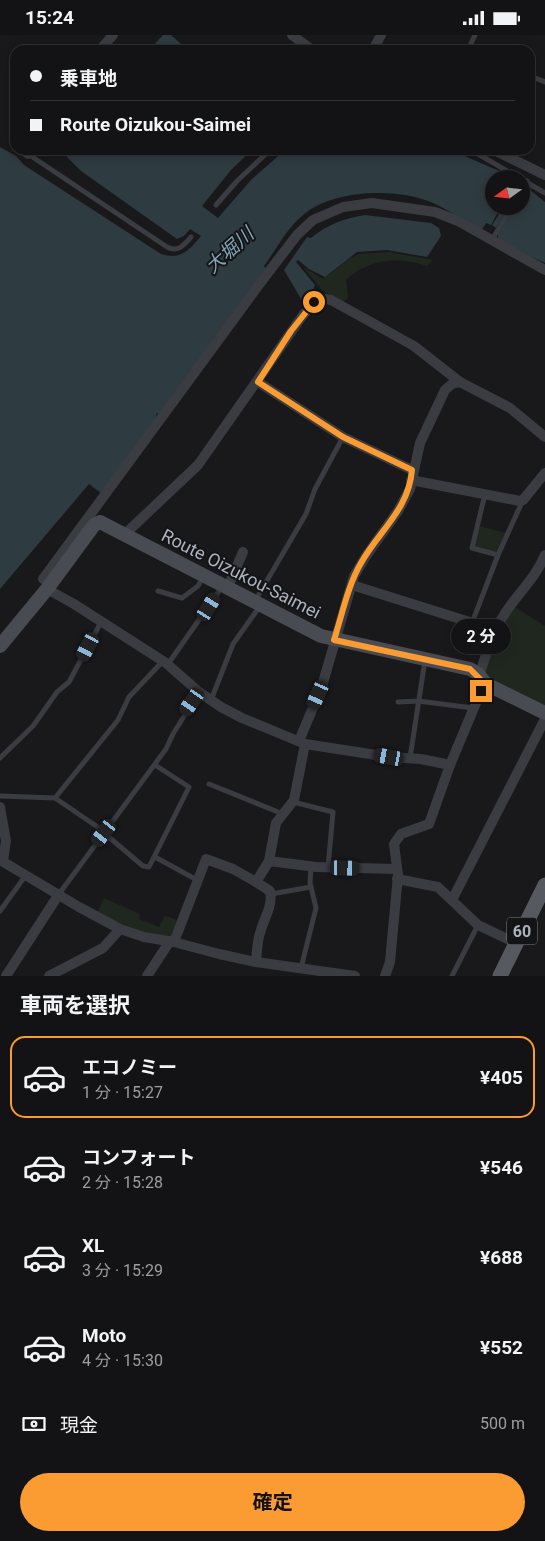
<!DOCTYPE html>
<html lang="ja">
<meta charset="utf-8">
<style>
:root{--surface:#131315;--page:#1c1c1e;--text:#f1f3f6;--muted:#9d9ea0;--line:#323234;--accent:#fb9c32}
body{margin:0;font-family:Roboto,"Noto Sans JP",sans-serif;background:var(--page);color:var(--text);height:100vh;display:flex;flex-direction:column;font-size:19px;white-space:nowrap}
*{box-sizing:border-box;margin:0}
p{font-size:16px;color:var(--muted)}
.icon{flex:none;width:28px;height:28px;fill:none;stroke:currentColor;stroke-width:2;stroke-linecap:round;stroke-linejoin:round}
.map{position:relative;height:941px;overflow:hidden}
.details{display:flex;flex-direction:column;background:var(--surface);flex:1}
.details>*{flex:none}
.hud{position:absolute;left:10px;top:10px;width:525px;height:110px;border-radius:15px;box-shadow:0 2px 12px #0003,0 0 0 1px var(--line);display:grid;align-content:center;height:110px;padding:0 20px;background:var(--surface)}
.needle{width:32px;rotate:255deg}
.tools{position:absolute;left:485px;top:135px;display:grid;gap:10px}
.tools a{display:grid;place-items:center;width:45px;height:45px;border-radius:50%;background:var(--surface);box-shadow:0 2px 12px #0003,0 0 0 1px var(--line);font-size:25px}
.end{position:absolute;width:22px;height:22px;margin:-11px;border:6px solid #fb9c32;background:#111;box-shadow:0 0 0 2px #111}
.from{border-radius:50%}
.bubble{position:absolute;height:35px;border-radius:18px;background:var(--surface);box-shadow:0 2px 12px #0003,0 0 0 1px var(--line);font-size:16px;font-weight:700;line-height:35px;text-align:center}
.car{position:absolute;width:15px;height:30px;margin:-15px -8px;border-radius:6px;box-shadow:0 0 4px 1px #0007;background:linear-gradient(#222 24%,#8ab4d8 0 40%,#222 0 76%,#8ab4d8 0 86%,#222 0)}
.hud b{display:flex;align-items:center;gap:18px;height:48px;font-size:19px}
.hud b+b{border-top:1px solid var(--line)}
.hud i{width:12px;height:12px;background:var(--text)}
ul{padding:0;list-style:none}
li{display:flex;align-items:center;gap:15px;height:82px;margin:0 10px 8px;padding:0 10px;border:2px solid transparent;border-radius:15px}
li div{flex:1}
li b{display:block;font-size:19px}
li em{font-style:normal;font-weight:700}
li.current{border-color:var(--accent)}
li>.icon{width:45px;height:45px;stroke-width:1.5}
h2{padding:0 20px;font-size:22px;line-height:60px}
.pay{display:flex;align-items:center;gap:12px;height:55px;padding:0 20px;font-size:19px}
.pay p{margin-inline-start:auto}
.button{display:flex;gap:10px;margin-top:auto;padding:10px 20px}
.button a{flex:1;height:58px;border-radius:30px;background:var(--accent);color:#111;font-size:20px;font-weight:700;line-height:58px;text-align:center}
.status{display:flex;justify-content:space-between;align-items:center;height:35px;padding:0 25px;background:var(--surface);direction:ltr}
.status svg{height:14px;fill:currentColor}
.map>svg:first-child{display:block}
.green{fill:#1f271f}
.water{fill:#2e3b41}
.lines{fill:none;stroke-linecap:round;stroke-linejoin:round}
.service{stroke:#3a3c41;stroke-width:5}
.minor{stroke:#3a3c41;stroke-width:10}
.secondary{stroke:#484b51;stroke-width:14}
.primary{stroke:#565960;stroke-width:15}
.route{stroke:#fb9c32;stroke-width:6}
.labels{text-anchor:middle;stroke-width:4;stroke-linejoin:round;paint-order:stroke}
.shield{fill:#141417;stroke:#7e838a;stroke-width:1}
.shield-label{font-size:16px;font-weight:bold;fill:#abb2bc}
.street-label{font-size:18px;fill:#abb2bc;stroke:#141417}
.water-label{font-size:19px;font-style:italic;fill:#81a6b8;stroke:#141417}
</style>
<div class="status"><b>15:24</b><svg viewBox="0 0 49 12"><path d="M0 12V9h3v3zM5 12V6h3v6zM10 12V3h3v9zM15 12V0h3v12zM26 1h20v11H26zM47 4h2v5h-2z"/></svg></div>
<div class="map">
<svg width="545" height="941" viewBox="0 0 545 941">
<rect width="100%" height="100%" fill="#19191c"/>
<g class="green">
<path d="M389,217L433,225L427,231C400,221 367,224 346,245L348,263L343,267L324,257L303,232L323,244L350,223L359,219Z"/>
<path d="M479,491L506,498L498,516L494,517L474,512Z"/>
<path d="M515,572L545,591V673L486,644L483,637L497,597Z"/>
<path d="M104,863L140,879L139,884L159,892L165,881L180,886L173,902C145,899 122,890 97,878Z"/>
</g>
<g class="water">
<path d="M163,0H171L188,15H149Z"/>
<path d="M0,112L16,121L24,130L161,219C180,225 189,216 201,201L190,194L184,201L177,204L81,136L62,117L64,115H252L231,135L202,171L218,183L251,145L285,115H451L513,142L494,144V171L499,175L491,190L486,188L481,196C465,187 448,174 431,167C395,153 334,154 303,180C287,193 276,215 264,231L266,234L159,379L157,378L154,387L101,458L89,449L0,554Z"/>
<path d="M530,155L545,167V228L498,206V199L514,171H521L523,156L528,158Z"/>
<path d="M506,171H509L496,193L492,190L501,176L503,177Z"/>
<path d="M365,180L431,188L439,193L441,201L427,222L387,215L357,217L325,242L309,234L298,225L296,227L315,250L311,259L303,267L284,235L307,202L311,203C328,189 343,184 365,180Z"/>
</g>
<g class="lines">
<g class="service">
<path d="M468,15L475,0"/>
<path d="M530,41L545,47"/>
<path d="M471,115L545,158"/>
<path d="M28,119L167,212C178,218 184,210 191,202"/>
<path d="M521,156L527,146"/>
<path d="M216,170L237,146L270,115"/>
<path d="M492,205L512,171"/>
<path d="M485,459L472,513L498,520"/>
<path d="M158,556L182,563L198,551L203,542"/>
<path d="M255,566L306,479L315,454L343,402"/>
<path d="M472,588L498,520L523,465"/>
<path d="M168,629L222,552"/>
<path d="M211,665L233,609L260,571"/>
<path d="M398,667L418,666L473,673"/>
<path d="M0,723L33,691L57,657L69,647L101,587"/>
<path d="M410,723L425,625"/>
<path d="M209,749L283,779"/>
<path d="M0,761L55,763L118,685L129,662L163,626"/>
<path d="M55,763L105,797"/>
<path d="M293,767L333,777L328,832"/>
<path d="M104,798L143,831L149,832L189,752L155,730"/>
<path d="M155,822L197,845"/>
<path d="M59,859L166,714L173,699L199,657"/>
<path d="M271,859L311,852"/>
<path d="M0,876L26,840"/>
<path d="M301,933L316,873L310,848L311,832"/>
<path d="M452,941L478,890"/>
</g>
<g class="minor">
<path d="M292,0L312,15"/>
<path d="M100,15L113,0"/>
<path d="M373,15L381,0"/>
<path d="M24,115L28,119"/>
<path d="M494,115L545,140"/>
<path d="M258,347L343,402L412,435"/>
<path d="M411,445L520,466L523,465L545,438"/>
<path d="M124,500L198,430L303,280L319,263L331,265L414,311L460,347L510,373L545,402"/>
<path d="M43,544L264,243L297,200L313,185L343,172L372,168L435,177L458,186L545,235"/>
<path d="M352,550L495,595"/>
<path d="M228,552L243,517"/>
<path d="M47,554L74,569L166,628L199,657L221,672L242,683L305,709L389,722L421,724L450,730"/>
<path d="M479,641C486,620 492,598 504,580C517,559 535,544 545,520"/>
<path d="M299,706L322,651L354,541L366,521L398,476L410,454L420,408L445,355L452,349L460,347"/>
<path d="M0,772L6,806L3,826"/>
<path d="M0,825L79,872L120,894L144,902L174,907L219,919L256,927L355,941"/>
<path d="M269,826L316,832L397,834"/>
<path d="M397,844L438,852L478,890L516,908"/>
<path d="M452,865L545,684"/>
<path d="M174,907L206,824L233,834L256,847"/>
<path d="M256,927C257,916 257,905 261,895C265,881 273,871 270,856L256,847L269,826L276,788L294,765L305,709"/>
<path d="M6,941L59,859"/>
<path d="M49,941L103,913L120,894"/>
<path d="M147,941L170,906"/>
<path d="M385,941L390,927L398,840L394,809L401,799L429,789L450,730L481,656V646"/>
</g>
<path class="secondary" d="M0,611L47,554L94,490L100,487L321,601L470,634L477,638L486,649L545,678"/>
<path class="primary" d="M500,941L545,850"/>
</g>
<g class="lines">
<path class="route" d="M314,267L291,296L258,347L343,402L412,435C409,474 379,496 361,528C348,550 342,580 334,605L470,634L480,644L481,656"/>
</g>
<g class="labels">
<rect class="shield" x="507" y="882.5" width="30" height="27" rx="4"/>
<g class="shield-label">
<text x="522" y="902">60</text>
</g>
<g class="street-label">
<text transform="translate(241 539) rotate(27)" y="6">Route Oizukou-Saimei</text>
</g>
<g class="water-label">
<text transform="translate(229 215) rotate(-42)" y="7">大堀川</text>
</g>
</g>
</svg>
<div class="tools">
<a><svg class="needle" viewBox="-14 -14 28 28"><path d="M0-13l5 13h-10z" fill="#e53935"/><path d="M0 13l5-13h-10z" fill="#9d9ea0"/></svg></a>
</div>
<i class="end from" style="left:314px;top:267px"></i>
<i class="end" style="left:481px;top:656px"></i>
<div class="bubble" style="left:451px;top:584px;width:60px">2 分</div>
<i class="car" style="left:209px;top:572px;rotate:32deg"></i>
<i class="car" style="left:88px;top:612px;rotate:208deg"></i>
<i class="car" style="left:318px;top:660px;rotate:204deg"></i>
<i class="car" style="left:192px;top:667px;rotate:215deg"></i>
<i class="car" style="left:389px;top:722px;rotate:280deg"></i>
<i class="car" style="left:104px;top:798px;rotate:217deg"></i>
<i class="car" style="left:345px;top:833px;rotate:91deg"></i>
<div class="hud">
<b><i class="from"></i>乗車地</b>
<b><i></i>Route Oizukou-Saimei</b>
</div>
</div>
<section class="details">
<h2>車両を選択</h2>
<ul>
<li class="current"><svg class="icon" aria-label="car" viewBox="0 0 24 24"><path d="M5 17H2v-5l4-1 3-4h7l3 4 3 1v5h-3M9 17h6M6 11h13"/><circle cx="7" cy="17" r="2"/><circle cx="17" cy="17" r="2"/></svg><div><b>エコノミー</b><p>1 分 · 15:27</p></div><em>¥405</em></li>
<li><svg class="icon" aria-label="car" viewBox="0 0 24 24"><path d="M5 17H2v-5l4-1 3-4h7l3 4 3 1v5h-3M9 17h6M6 11h13"/><circle cx="7" cy="17" r="2"/><circle cx="17" cy="17" r="2"/></svg><div><b>コンフォート</b><p>2 分 · 15:28</p></div><em>¥546</em></li>
<li><svg class="icon" aria-label="car" viewBox="0 0 24 24"><path d="M5 17H2v-5l4-1 3-4h7l3 4 3 1v5h-3M9 17h6M6 11h13"/><circle cx="7" cy="17" r="2"/><circle cx="17" cy="17" r="2"/></svg><div><b>XL</b><p>3 分 · 15:29</p></div><em>¥688</em></li>
<li><svg class="icon" aria-label="car" viewBox="0 0 24 24"><path d="M5 17H2v-5l4-1 3-4h7l3 4 3 1v5h-3M9 17h6M6 11h13"/><circle cx="7" cy="17" r="2"/><circle cx="17" cy="17" r="2"/></svg><div><b>Moto</b><p>4 分 · 15:30</p></div><em>¥552</em></li>
</ul>
<div class="pay"><svg class="icon" aria-label="cash" viewBox="0 0 24 24"><path d="M3 7h18v10H3z"/><circle cx="12" cy="12" r="2"/></svg>現金<p>500 m</p></div>
<div class="button"><a>確定</a></div>
</section>
